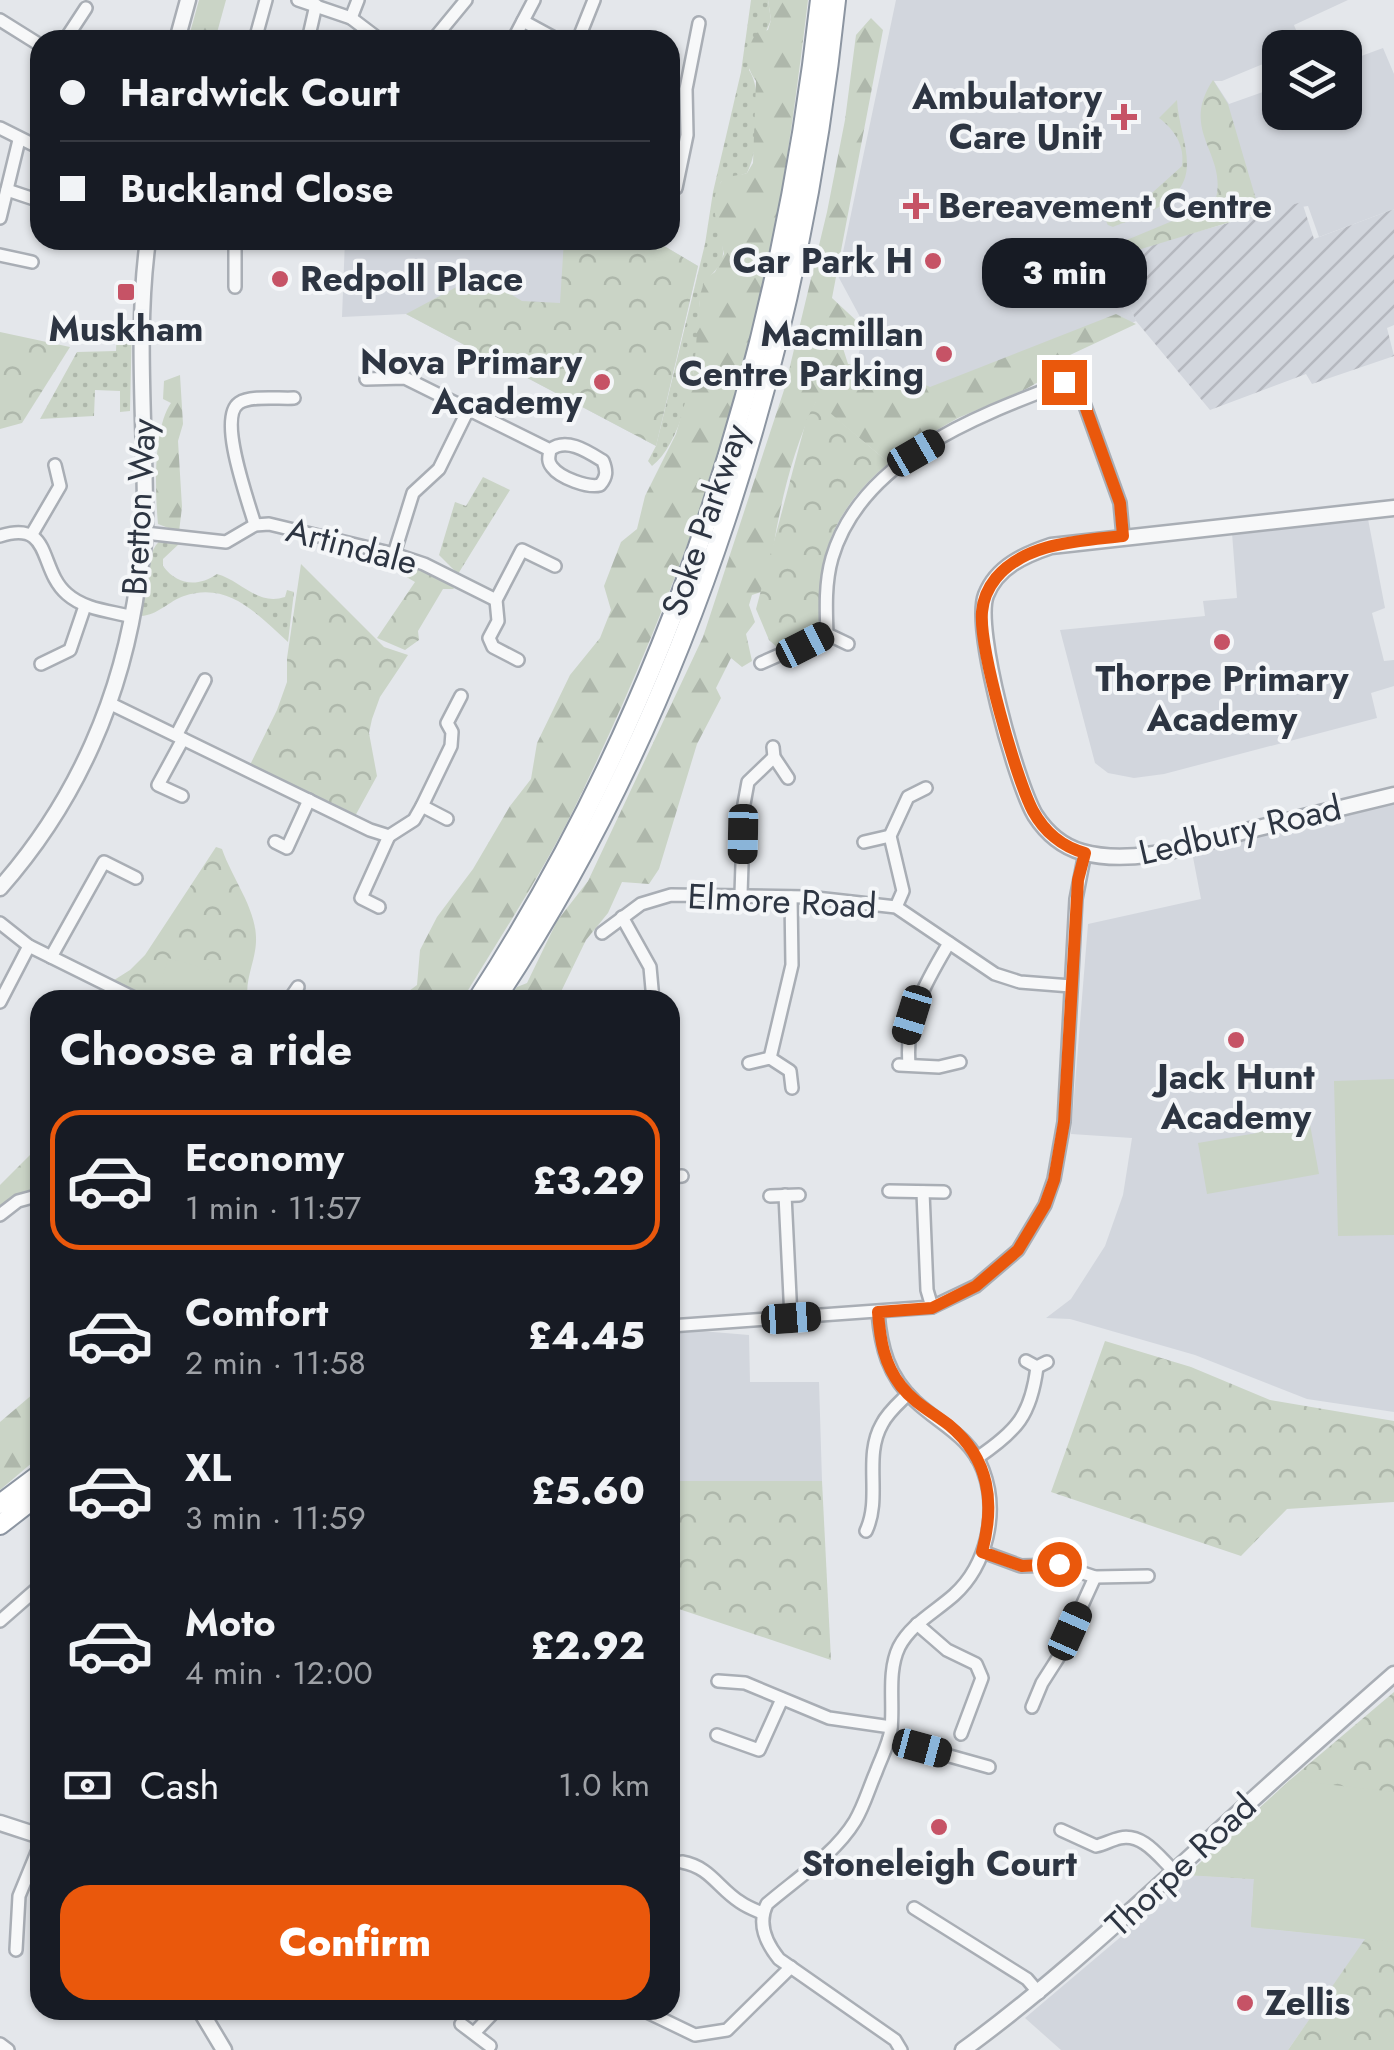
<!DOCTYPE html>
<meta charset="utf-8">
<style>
:root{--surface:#171b24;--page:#20242c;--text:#f1f3f6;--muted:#9ea1a6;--line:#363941;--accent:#ea580c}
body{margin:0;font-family:Jost,sans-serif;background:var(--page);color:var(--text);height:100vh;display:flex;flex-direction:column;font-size:38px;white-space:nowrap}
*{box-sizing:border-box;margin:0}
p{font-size:32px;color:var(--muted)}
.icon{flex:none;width:55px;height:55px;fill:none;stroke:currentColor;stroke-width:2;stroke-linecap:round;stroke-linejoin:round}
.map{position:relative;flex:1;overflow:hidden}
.side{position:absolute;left:30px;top:990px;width:650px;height:1030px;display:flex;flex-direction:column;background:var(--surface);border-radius:30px;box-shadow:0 2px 8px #0004}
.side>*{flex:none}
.banner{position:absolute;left:30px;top:30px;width:650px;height:220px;border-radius:30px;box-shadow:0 2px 8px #0004;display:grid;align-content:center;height:220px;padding:0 30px;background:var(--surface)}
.controls{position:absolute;left:1262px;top:30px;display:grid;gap:20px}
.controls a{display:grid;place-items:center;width:100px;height:100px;border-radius:20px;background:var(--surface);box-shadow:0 2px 8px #0004;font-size:50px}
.end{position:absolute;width:45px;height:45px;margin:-22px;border:12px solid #ea580c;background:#fff;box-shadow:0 0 0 5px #fff}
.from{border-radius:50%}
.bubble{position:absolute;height:70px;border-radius:30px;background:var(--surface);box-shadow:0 2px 8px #0004;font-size:32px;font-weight:800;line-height:70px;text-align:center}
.car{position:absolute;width:30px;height:60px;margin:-30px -15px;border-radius:12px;box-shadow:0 0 8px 2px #0007;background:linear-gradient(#222 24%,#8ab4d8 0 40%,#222 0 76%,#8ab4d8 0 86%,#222 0)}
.banner b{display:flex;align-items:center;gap:35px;height:95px;font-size:38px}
.banner b+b{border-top:2px solid var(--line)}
.banner i{width:25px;height:25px;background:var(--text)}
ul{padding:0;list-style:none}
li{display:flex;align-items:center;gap:30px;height:140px;margin:0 20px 15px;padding:0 10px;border:5px solid transparent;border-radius:30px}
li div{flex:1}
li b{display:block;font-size:38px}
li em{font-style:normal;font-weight:800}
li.on{border-color:var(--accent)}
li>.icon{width:90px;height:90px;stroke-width:1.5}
h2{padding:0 30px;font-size:45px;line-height:120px}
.pay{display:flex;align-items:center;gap:25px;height:110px;padding:0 30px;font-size:38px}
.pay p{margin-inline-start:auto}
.cta{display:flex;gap:20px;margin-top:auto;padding:20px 30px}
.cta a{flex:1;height:115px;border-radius:30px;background:var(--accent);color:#fff;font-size:40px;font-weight:800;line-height:115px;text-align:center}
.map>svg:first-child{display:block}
.built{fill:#d2d6dd}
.industrial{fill:url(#industrial-furrows)}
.grass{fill:url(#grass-dots)}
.forest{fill:url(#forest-firs)}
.park{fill:url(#park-crowns)}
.garden{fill:#cad4c6}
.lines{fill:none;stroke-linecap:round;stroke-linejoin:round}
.minor-casing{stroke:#a9aeb5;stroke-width:16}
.tertiary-casing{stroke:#a9aeb5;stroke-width:19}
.trunk-casing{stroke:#8c95a1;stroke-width:22}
.minor{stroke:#f7f8f9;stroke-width:11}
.tertiary{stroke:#f7f8f9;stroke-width:14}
.trunk{stroke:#fff;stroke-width:18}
.route{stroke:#ea580c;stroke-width:12}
.poi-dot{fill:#c65366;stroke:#f4f6f8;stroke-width:4}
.labels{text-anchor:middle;stroke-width:8;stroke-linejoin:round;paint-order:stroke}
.poi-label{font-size:35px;font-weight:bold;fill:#2d3542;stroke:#f4f6f8;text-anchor:end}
.street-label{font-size:35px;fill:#2d3542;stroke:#f4f6f8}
</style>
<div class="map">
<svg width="1394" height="2050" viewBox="0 0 1394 2050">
<defs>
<pattern id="industrial-furrows" width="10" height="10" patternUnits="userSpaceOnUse" patternTransform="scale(2.5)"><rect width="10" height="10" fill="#d2d6dd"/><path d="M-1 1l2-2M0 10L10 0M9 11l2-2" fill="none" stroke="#b5b8bf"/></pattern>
<pattern id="grass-dots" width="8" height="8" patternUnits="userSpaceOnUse" patternTransform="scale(2.5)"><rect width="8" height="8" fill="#cad4c6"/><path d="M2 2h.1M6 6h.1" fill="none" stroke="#aeb7ab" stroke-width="1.8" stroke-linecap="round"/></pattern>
<pattern id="forest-firs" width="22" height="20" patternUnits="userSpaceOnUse" patternTransform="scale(2.5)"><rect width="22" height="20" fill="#cad4c6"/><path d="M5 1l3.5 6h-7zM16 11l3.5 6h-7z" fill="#aeb7ab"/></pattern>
<pattern id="park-crowns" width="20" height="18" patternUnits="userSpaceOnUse" patternTransform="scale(2.5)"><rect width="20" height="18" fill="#cad4c6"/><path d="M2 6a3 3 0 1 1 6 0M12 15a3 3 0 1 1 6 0" fill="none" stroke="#aeb7ab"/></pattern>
</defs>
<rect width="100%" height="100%" fill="#e4e7eb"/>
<g class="built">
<path d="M896,0H1348L1294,25L1303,47L1280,48V57L1222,81H1214L1229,104L1280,86V112H1345V62L1383,48L1394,74V209L1319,237L1308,206L1260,213L1109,257L1136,321L914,428L816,401L856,363L866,328L838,276Z"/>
<path d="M345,240H654L698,266L656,446L406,314L342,317Z"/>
<path d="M1368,519L1385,608L1372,613L1384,661L1394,660V686L1371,693L1377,718L1164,774L1134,778L1108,773L1095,763L1060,630L1205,616L1203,601L1237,598L1232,533Z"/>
<path d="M1394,803V1412L1307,1399L1195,1355L1070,1319L1046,1318L1071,1299L1105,1246L1123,1195L1132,1138L1071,1134L1088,924L1201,899L1192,852Z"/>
<path d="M689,1330L749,1335L750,1382H819L822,1481H670V1331Z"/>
<path d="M1187,1875L1255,1879L1252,1927L1366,1939L1288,2050H1061L1025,2018L1123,1935Z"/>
</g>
<path class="industrial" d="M1302,202L1314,239L1394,209V325L1387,328L1394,356L1312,384L1306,374L1210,410L1136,321L1108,257Z"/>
<g class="grass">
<path d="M751,0H768L771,20L749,70C763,90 759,151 747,173L721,182C711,208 722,225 723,251C724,269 706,275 702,290C697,307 700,327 698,345C694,379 680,445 652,466L648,461L656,446L705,244L713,192L741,72Z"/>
<path d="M1177,100C1178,122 1187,143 1187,164C1187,203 1143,215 1113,227L1108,225L1096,201L1104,199L1109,211L1117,208L1120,215L1133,210L1182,166C1185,146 1175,130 1159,118Z"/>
<path d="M132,323L130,411L120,412V391L95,390L94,416L40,419L77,352L116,351L117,324Z"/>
<path d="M483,477L510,490L458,574L439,555L455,502L466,506Z"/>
<path d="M161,540L181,542L163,559V566C178,586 198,587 217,574C242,581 257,606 285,597L287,590L294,592L288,642C258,615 229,581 184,596C169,601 158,615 141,616C145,595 145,551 161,540Z"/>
</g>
<g class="forest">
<path d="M199,0H226L215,40H188Z"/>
<path d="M768,0H808C793,123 777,245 745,366C707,506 646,659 583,790C549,863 504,931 462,1000H397L417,985L420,950L437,917L473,869L510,806L531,779L537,743L570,675L600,638L611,610L604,586L621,542L637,529L645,496L676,434L694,371L700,295L705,279L715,272L724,254C720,233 705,198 723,180C729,175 739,176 747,173L753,163L756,81C744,64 746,51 756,33L768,30L771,20Z"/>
<path d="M871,18L883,30L832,298L861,325L855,336L842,345L848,364L895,371L930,387L1116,314L1136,324L1070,355L1068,365L1026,389L958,418L928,435L889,463L816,402C788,458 775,528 767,590L752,595L749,605L755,622L746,634L752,661L742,667L731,658L716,688L721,698L697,744L659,869L649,884L622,882L608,913L586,940L557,1000H508L517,987L527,983L557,921L588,881L703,637L785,387L827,212L845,120L856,35Z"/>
<path d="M180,375L183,424L178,441L182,507L179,532L158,524C155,492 153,429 171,403L163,399L164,381Z"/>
<path d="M34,1151L40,1153V1188L14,1195L0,1209V1185Z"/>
<path d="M40,1388V1456L0,1490V1422Z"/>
</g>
<g class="park">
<path d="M1213,80L1228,104L1260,213L1095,263L1093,254L1206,207L1216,198C1227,153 1179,131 1213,80Z"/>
<path d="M564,240H654L698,266L656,446L406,314L479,275L522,301L560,303Z"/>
<path d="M0,332L70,347L22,423L0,429Z"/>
<path d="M816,401L889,463C852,493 824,533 821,582C820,597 823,613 819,628L778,648L769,640L756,609L806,421Z"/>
<path d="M408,562L449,581L454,589H443L418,631L419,640L405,650L377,638L415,582L403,575Z"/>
<path d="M301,564L384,647L408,655L380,697L372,719L369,733L377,776L354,818L249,767L277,710L287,682V658Z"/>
<path d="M216,847L222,849C232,878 255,907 256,937C257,959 244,979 248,1000H153L111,982L130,970L145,955Z"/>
<path d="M1105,1341L1191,1367L1270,1400L1394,1421V1502L1287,1509L1241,1556L1051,1492Z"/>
<path d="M670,1481H822L831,1660L670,1606Z"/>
<path d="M1394,1692V2050H1288L1365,1939L1251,1927L1254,1879L1187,1875L1290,1780Z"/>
</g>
<g class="garden">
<path d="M168,958L211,970L204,995L161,983Z"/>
<path d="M1394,1079V1235L1338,1236L1334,1081Z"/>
<path d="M1309,1119L1319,1174L1207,1194L1198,1143L1257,1133V1128Z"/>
<path d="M1290,1780L1394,1792V1942L1251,1927L1254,1879L1187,1875Z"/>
</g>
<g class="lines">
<g class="minor-casing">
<g id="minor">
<path d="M298,0L351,18L380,40"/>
<path d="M351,18L358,0"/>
<path d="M0,20L40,45"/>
<path d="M523,21L558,40"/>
<path d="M65,40L86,8"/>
<path d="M255,40L266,0"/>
<path d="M308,40L316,5"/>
<path d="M433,40L466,0"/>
<path d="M513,40L534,0"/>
<path d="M578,40L594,0"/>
<path d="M0,128L40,148"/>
<path d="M676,188L687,135L686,89L699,23"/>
<path d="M7,190L40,201"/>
<path d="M0,218L19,140"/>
<path d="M0,255L32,262"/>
<path d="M235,287V240"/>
<path d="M366,379L405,378L550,450C566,437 587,451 603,461C607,471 607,477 600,485C588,488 560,478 552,467C547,461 549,456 550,450"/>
<path d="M255,525C249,503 217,418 239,403C251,395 280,399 294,398"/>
<path d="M145,533L226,542L255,525L269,524L394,554L424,564L496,600"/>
<path d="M32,534L60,486L55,465"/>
<path d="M0,536C53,519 38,569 67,594C85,610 111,611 133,617"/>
<path d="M394,554L413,493L439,469L468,410"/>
<path d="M827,634C826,609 825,582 832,558C861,459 977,416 1064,383L1073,382L1080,392L1120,503L1123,536"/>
<path d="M827,634L848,644"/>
<path d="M518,660L493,647L489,638L498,621L496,600L522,550L555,566"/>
<path d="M761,663L827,634"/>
<path d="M41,664L70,650L85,606"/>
<path d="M109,703L370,830L389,836L414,820L422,806L451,746L452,732L447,723L461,696"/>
<path d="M177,734L205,680"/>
<path d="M773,747L774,757L788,778"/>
<path d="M182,796L158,785L183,739"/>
<path d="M422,806L447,819"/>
<path d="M275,842L287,848L309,800"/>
<path d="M864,842L890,836"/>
<path d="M741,894L744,804L748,782L774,757"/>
<path d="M379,907L361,898L389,836"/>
<path d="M896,907L903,891L890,836L908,797L926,788"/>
<path d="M622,917L650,967L653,1000"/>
<path d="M0,923L29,946L138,1000"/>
<path d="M602,933L641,904L671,895L807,897L896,907L995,974L1020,982L1071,986"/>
<path d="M51,957L104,862L136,878"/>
<path d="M289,1000L298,987"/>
<path d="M0,1002L29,946"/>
<path d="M770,1058L792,965L791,897"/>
<path d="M749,1063L770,1058L790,1071L792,1088"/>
<path d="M909,1064C905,1016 926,982 949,943"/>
<path d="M899,1065L939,1067L960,1062"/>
<path d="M670,1177L682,1176"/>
<path d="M889,1191L944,1192"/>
<path d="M923,1192L927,1290L932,1307"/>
<path d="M785,1195L791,1318"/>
<path d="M770,1196L799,1195"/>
<path d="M0,1215L18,1201L40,1195"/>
<path d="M878,1313C881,1347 888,1376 915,1401C939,1424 970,1436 983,1470C999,1512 987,1565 954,1595C935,1612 911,1624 899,1647C887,1672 894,1703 891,1729C889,1744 881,1758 876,1772C869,1788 864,1806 855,1821C835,1854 796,1879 767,1904C757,1924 766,1943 779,1959L895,2040L901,2050"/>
<path d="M670,1326L932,1307L976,1286L1018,1250L1045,1205L1054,1179L1064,1122L1076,899L1085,853"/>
<path d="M1026,1361L1037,1367L1047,1362"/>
<path d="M977,1458C1017,1431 1031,1415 1037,1367"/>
<path d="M866,1531C882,1497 863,1457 882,1424C888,1412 899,1403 908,1394"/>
<path d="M983,1552L1021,1566L1059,1565L1095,1577L1148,1576"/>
<path d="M0,1621L40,1586"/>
<path d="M917,1624L947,1650L976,1664L982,1678L961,1734"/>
<path d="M718,1681L745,1683L829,1718L891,1727"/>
<path d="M1032,1707L1042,1683L1058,1658L1095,1577"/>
<path d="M717,1735L759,1750L782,1699"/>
<path d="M889,1739L989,1767"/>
<path d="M1061,1830L1096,1846C1105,1844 1111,1840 1120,1838C1143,1833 1159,1857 1174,1871"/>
<path d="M682,1862C710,1867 718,1888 740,1902C747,1907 755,1910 762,1913"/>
<path d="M914,1908L1027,1979L1039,1993"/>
<path d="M16,1950L19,1896L40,1845"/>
<path d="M643,2010L695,2035L727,2030L791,1967"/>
<path d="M461,2024L490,2046"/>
<path d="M474,2033L496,2010"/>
<path d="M0,2044L8,2050"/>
</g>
</g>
<g class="tertiary-casing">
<g id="tertiary">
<path d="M177,40L188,0"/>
<path d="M1394,508L1051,546C1024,555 997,567 986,595C973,628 1016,783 1035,815C1046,832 1061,846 1082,852C1135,867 1195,844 1246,831C1295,819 1345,807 1394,795"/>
<path d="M0,888C77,801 123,695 138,581C141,564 145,546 145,528C146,433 135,335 148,240"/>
<path d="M0,1823L40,1836"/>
<path d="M200,2010L224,2050"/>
<path d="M963,2050C1048,1988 1123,1918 1201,1847C1264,1788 1329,1731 1394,1674"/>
</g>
</g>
<g class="trunk-casing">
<g id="trunk">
<path d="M477,1000C672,699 781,355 820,0"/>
<path d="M495,1000C691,706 800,349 836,0"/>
<path d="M0,1504L40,1474"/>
<path d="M0,1525L40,1494"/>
</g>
</g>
<use href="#minor" class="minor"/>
<use href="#tertiary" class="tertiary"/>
<use href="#trunk" class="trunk"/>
</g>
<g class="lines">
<path class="route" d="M1059,1564L1022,1566L982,1552C995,1503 990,1459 949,1425C932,1412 914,1403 901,1386C884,1364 880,1340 878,1312L932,1308L976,1286L1018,1250L1045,1205L1054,1180L1064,1122L1078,880L1085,853C1062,847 1044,831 1033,811C1016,779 979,648 982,612C983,599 988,588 996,578C1026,542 1081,541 1123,536L1120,503L1080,392L1073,382H1064"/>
</g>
<g class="poi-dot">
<path d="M1119 102h10v10h10v10h-10v10h-10v-10h-10v-10h10z"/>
<path d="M911 191h10v10h10v10h-10v10h-10v-10h-10v-10h10z"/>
<circle cx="933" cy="261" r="10"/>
<circle cx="280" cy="279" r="10"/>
<rect x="116" y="282" width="20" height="20" rx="5"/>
<circle cx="944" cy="354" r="10"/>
<circle cx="602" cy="382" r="10"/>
<circle cx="1222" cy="642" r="10"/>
<circle cx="1236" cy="1040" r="10"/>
<circle cx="939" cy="1827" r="10"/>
<circle cx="1245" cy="2003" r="10"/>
</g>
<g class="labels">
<g class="poi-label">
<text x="1102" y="109">Ambulatory<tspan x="1102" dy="40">Care Unit</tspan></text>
<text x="938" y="218" text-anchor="start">Bereavement Centre</text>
<text x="913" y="273">Car Park H</text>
<text x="300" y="291" text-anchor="start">Redpoll Place</text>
<text x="126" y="341" text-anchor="middle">Muskham</text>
<text x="924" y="346">Macmillan<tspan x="924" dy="40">Centre Parking</tspan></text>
<text x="582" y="374">Nova Primary<tspan x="582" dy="40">Academy</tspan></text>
<text x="1222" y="691" text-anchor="middle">Thorpe Primary<tspan x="1222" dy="40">Academy</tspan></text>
<text x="1236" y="1089" text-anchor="middle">Jack Hunt<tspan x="1236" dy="40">Academy</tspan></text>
<text x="939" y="1876" text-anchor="middle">Stoneleigh Court</text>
<text x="1265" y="2015" text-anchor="start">Zellis</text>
</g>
<g class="street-label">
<text transform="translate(139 507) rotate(-87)" y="12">Bretton Way</text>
<text transform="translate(705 520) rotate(-71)" y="12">Soke Parkway</text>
<text transform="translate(352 546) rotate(15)" y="12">Artindale</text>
<text transform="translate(1240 830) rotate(-13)" y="12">Ledbury Road</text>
<text transform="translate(782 901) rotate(3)" y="12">Elmore Road</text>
<text transform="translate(1181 1865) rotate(-43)" y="12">Thorpe Road</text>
</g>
</g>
</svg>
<div class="controls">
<a><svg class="icon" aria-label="layers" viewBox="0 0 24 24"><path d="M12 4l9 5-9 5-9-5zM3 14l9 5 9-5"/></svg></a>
</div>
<i class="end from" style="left:1059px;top:1564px"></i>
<i class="end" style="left:1064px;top:382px"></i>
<div class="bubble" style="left:982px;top:238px;width:165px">3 min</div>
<i class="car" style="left:916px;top:453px;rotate:60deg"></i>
<i class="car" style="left:805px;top:645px;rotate:63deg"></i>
<i class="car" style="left:743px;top:834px;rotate:181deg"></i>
<i class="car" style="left:912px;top:1015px;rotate:197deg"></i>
<i class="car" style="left:791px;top:1318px;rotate:86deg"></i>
<i class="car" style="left:1070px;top:1631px;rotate:24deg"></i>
<i class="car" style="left:922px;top:1748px;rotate:105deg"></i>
<div class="banner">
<b><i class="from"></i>Hardwick Court</b>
<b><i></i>Buckland Close</b>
</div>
<section class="side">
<h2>Choose a ride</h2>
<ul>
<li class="on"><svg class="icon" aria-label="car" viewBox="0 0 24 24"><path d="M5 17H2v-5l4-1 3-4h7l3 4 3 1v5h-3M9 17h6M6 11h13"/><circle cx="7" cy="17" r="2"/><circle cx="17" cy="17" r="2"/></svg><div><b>Economy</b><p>1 min · 11:57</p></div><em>£3.29</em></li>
<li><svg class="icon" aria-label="car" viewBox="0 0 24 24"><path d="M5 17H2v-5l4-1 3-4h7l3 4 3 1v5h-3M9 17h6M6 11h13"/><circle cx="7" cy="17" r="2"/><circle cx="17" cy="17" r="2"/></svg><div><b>Comfort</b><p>2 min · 11:58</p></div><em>£4.45</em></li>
<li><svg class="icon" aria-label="car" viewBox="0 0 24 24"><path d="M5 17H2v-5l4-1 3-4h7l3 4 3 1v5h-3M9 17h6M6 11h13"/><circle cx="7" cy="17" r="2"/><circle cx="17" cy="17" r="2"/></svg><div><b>XL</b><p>3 min · 11:59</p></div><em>£5.60</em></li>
<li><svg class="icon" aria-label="car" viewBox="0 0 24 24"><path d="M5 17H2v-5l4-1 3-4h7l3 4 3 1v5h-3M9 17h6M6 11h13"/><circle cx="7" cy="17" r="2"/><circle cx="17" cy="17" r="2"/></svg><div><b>Moto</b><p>4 min · 12:00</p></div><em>£2.92</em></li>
</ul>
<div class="pay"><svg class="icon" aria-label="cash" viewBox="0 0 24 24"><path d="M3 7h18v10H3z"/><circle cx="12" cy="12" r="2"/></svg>Cash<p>1.0 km</p></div>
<div class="cta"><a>Confirm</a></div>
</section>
</div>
